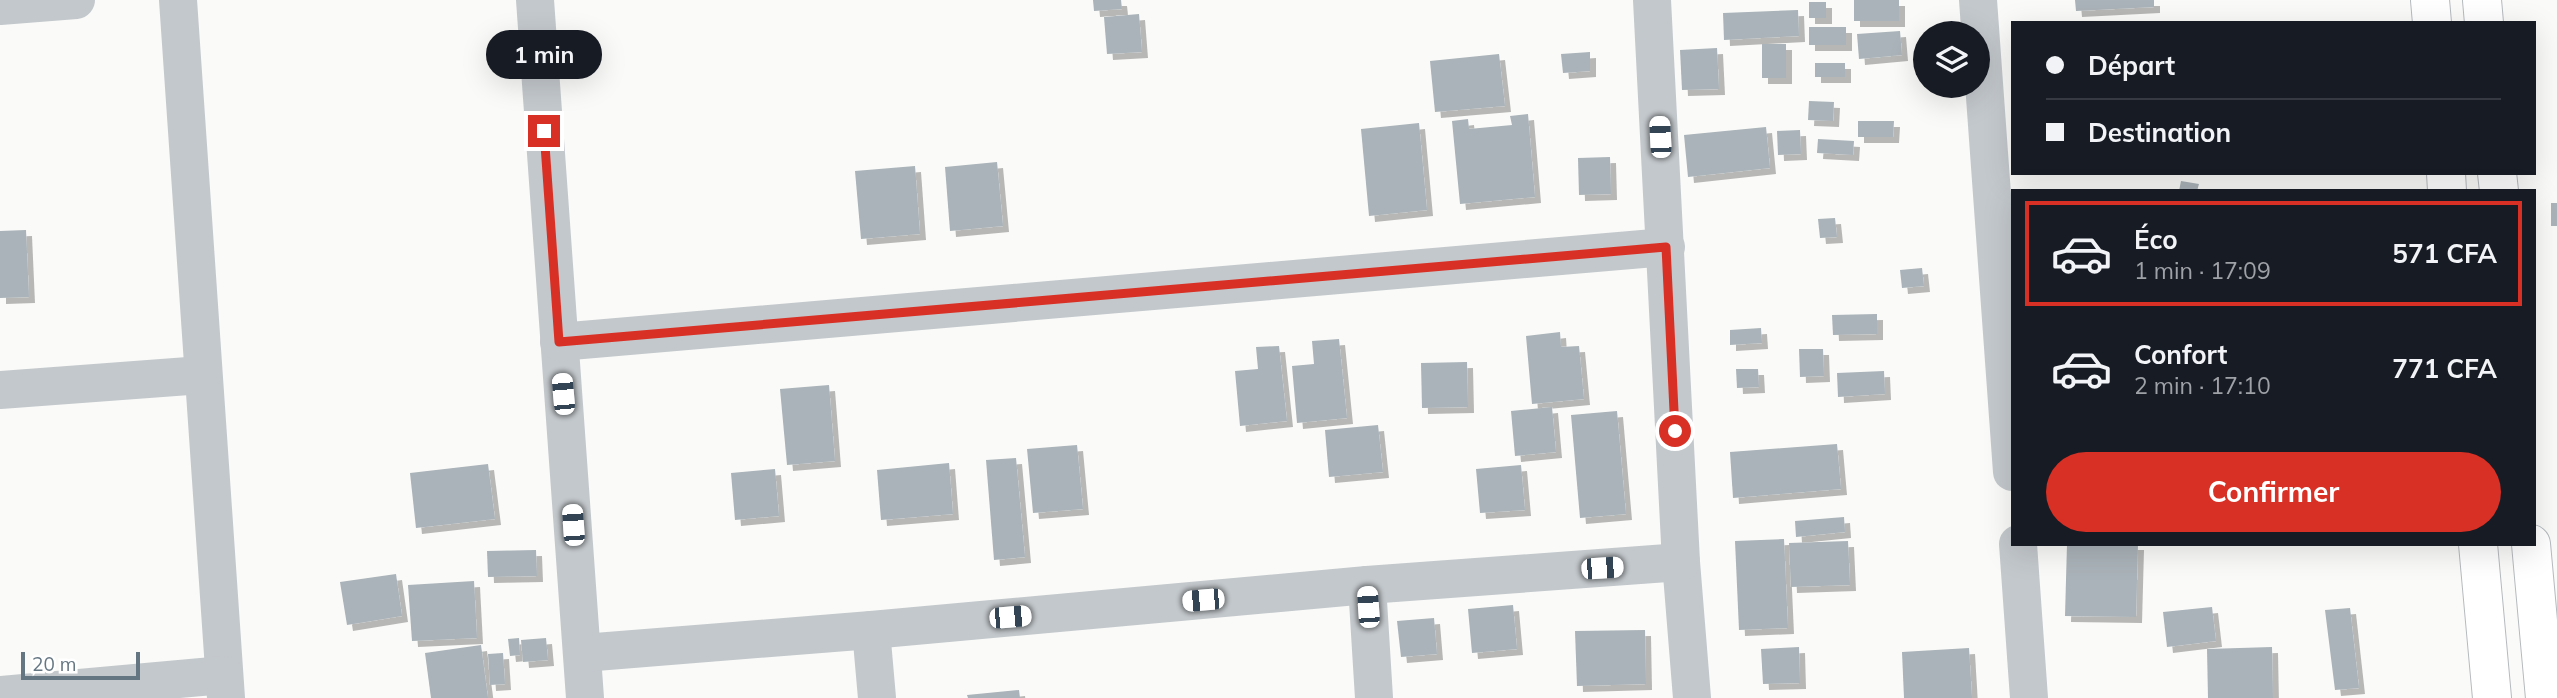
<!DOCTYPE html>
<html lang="fr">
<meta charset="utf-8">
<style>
:root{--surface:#171b24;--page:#20242c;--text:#f1f3f6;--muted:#9ea1a6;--line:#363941;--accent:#d93025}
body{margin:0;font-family:Mulish,sans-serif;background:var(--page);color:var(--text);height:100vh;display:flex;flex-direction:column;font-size:26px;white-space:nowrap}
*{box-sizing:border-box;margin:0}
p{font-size:23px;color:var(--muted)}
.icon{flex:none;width:38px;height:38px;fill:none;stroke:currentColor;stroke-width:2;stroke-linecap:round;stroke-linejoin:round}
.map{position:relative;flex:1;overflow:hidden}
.drawer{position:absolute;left:2011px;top:189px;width:525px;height:357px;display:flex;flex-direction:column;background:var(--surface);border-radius:0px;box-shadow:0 7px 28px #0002}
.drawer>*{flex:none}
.guide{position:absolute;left:2011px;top:21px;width:525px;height:154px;border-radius:0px;box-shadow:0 7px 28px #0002;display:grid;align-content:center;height:154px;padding:0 35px;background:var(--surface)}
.controls{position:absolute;left:1913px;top:21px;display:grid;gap:14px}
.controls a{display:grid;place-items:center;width:77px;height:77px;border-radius:50%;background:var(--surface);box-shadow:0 7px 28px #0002;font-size:35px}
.scale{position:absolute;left:21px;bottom:18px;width:119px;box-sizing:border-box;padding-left:7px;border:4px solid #657683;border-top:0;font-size:19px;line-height:24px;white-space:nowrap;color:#657683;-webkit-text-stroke:5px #fff;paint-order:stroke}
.end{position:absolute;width:32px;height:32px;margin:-16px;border:9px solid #d93025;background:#fff;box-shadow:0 0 0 4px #fff}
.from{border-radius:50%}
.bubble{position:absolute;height:49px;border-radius:24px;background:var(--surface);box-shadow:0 7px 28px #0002;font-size:23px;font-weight:700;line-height:49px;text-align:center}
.car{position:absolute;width:21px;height:42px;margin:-21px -10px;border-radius:9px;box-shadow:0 0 5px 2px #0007;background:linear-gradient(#fff 24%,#345 0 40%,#fff 0 76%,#345 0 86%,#fff 0)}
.guide b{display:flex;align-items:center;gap:24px;height:66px;font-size:26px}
.guide b+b{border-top:2px solid var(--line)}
.guide i{width:18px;height:18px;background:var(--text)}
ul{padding:12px 0 0;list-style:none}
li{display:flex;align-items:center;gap:21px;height:105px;margin:0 14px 10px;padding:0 21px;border:4px solid transparent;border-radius:0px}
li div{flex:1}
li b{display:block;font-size:26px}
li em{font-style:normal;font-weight:700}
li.current{border-color:var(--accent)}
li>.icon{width:63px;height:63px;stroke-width:1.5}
.action{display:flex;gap:14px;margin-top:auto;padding:14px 35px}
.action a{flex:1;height:80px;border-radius:42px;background:var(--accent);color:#fff;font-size:28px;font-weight:700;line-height:80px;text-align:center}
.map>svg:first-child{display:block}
.building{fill:#aab3b9;filter:url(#shadow)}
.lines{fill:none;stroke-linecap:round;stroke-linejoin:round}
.major-casing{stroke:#b5babe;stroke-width:40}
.minor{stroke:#c3c8cc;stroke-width:38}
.major{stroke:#fff;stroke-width:38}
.route{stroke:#d93025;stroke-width:9}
</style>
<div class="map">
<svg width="2557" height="698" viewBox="0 0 2557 698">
<defs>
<filter id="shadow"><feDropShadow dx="6" dy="6" stdDeviation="0" flood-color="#0004"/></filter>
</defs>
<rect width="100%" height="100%" fill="#fafaf8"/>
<g class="building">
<path d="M1093,0H1121L1122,9L1094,11Z"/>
<rect x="1854" y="0" width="45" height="21"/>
<path d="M2075,0H2154V7L2076,11Z"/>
<rect x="1809" y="2" width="17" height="16"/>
<path d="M1798,10L1799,36L1724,40L1723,13Z"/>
<path d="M1139,14L1142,52L1107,54L1104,17Z"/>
<rect x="1809" y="27" width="37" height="18"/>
<path d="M1900,31L1902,55L1859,59L1857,34Z"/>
<rect x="1762" y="44" width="24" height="34"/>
<path d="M1717,48L1719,89L1682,90L1680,50Z"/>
<path d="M1590,52V71L1563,73L1561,54Z"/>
<path d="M1499,54L1505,106L1435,112L1430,61Z"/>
<rect x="1815" y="63" width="30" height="14"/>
<path d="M1809,101L1834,102L1833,121L1808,120Z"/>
<path d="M1528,114L1535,197L1460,204L1452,121L1468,119L1469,129L1512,125L1510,116Z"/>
<path d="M1858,121H1894L1893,137H1858Z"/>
<path d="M1419,123L1427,210L1369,216L1361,129Z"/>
<path d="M1766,127L1770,168L1688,177L1684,135Z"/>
<path d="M1800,130L1801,154L1778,155L1777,131Z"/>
<path d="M1818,139L1854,141L1853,155L1817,153Z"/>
<path d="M1610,157L1611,194L1579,195L1578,158Z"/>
<path d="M997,162L1003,226L950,231L945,167Z"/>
<path d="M915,166L920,234L861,239L855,171Z"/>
<path d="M2181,181L2199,184L2197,191H2179Z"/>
<rect x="2551" y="203" width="6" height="23"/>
<path d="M1835,218L1837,237L1820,238L1818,219Z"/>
<path d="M26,230L29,297L0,298V231Z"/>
<path d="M1922,268L1924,286L1902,288L1900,270Z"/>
<path d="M1877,314V334L1833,335L1832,315Z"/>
<path d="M1761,328L1762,343L1730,345V330Z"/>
<path d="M1560,332L1561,347L1579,346L1584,399L1532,404L1526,336Z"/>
<path d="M1339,339L1347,418L1297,423L1292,366L1314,364L1312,341Z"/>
<path d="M1279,346L1287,421L1240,426L1235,371L1258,369L1256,347Z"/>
<path d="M1799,349H1823L1824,376L1800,377Z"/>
<path d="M1467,362L1468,407L1422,408L1421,363Z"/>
<path d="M1736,369H1758L1759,387L1737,388Z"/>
<path d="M1884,371L1885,394L1838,397L1837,373Z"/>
<path d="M829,385L835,461L787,465L780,389Z"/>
<path d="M1552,407L1556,452L1515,456L1511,411Z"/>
<path d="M1617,411L1626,514L1580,518L1571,415Z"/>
<path d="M1378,425L1383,472L1329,477L1325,430Z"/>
<path d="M1837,444L1841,489L1733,498L1730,452Z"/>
<path d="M1077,445L1083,509L1033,513L1027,449Z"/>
<path d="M1016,458L1025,557L994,560L986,460Z"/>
<path d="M949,463L953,514L881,520L877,470Z"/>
<path d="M488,464L495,519L416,528L410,473Z"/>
<path d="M1521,465L1525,510L1480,513L1476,469Z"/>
<path d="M775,469L779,516L735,520L731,473Z"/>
<path d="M1844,517L1845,532L1796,537L1795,521Z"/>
<path d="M1784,539L1788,628L1739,630L1735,541Z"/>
<path d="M1848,541L1850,585L1791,587L1789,543Z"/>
<path d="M2067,544H2138L2136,617L2065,616Z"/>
<path d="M536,550L537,576L488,577L487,551Z"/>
<path d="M396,574L402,616L347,625L340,582Z"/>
<path d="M474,581L477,638L412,641L408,585Z"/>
<path d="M1513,605L1517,649L1472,653L1468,609Z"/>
<path d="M2212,607L2216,641L2167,647L2163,612Z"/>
<path d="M2350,608L2359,688L2335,690L2325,610Z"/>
<path d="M1434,618L1437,654L1401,657L1397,621Z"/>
<path d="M1645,630L1646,684L1577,686L1575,631Z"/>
<path d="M519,638L520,655L510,656L508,639Z"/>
<path d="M546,638L548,660L523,662L521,640Z"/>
<path d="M481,645L488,698H431L425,653Z"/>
<path d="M1799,647L1800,683L1763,684L1761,649Z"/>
<path d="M2272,647L2273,698H2208L2207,649Z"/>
<path d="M1969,648L1972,698H1904L1902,652Z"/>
<path d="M503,653L505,684L490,685L488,654Z"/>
<path d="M1019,690L1020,698H968L967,695Z"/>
</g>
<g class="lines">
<g class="major-casing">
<g id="major">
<path d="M2430,0L2432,23"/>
<path d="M2482,0L2484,23"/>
<path d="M2446,173L2447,191"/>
<path d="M2497,173L2499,191"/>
<path d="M2478,544L2492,698"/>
<path d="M2531,544L2545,698"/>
</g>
</g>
<g class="minor">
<path d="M178,0L226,698"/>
<path d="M535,0L585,698"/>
<path d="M1652,0L1681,562L1692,698"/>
<path d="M1978,0L2012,472"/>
<path d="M0,6L76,0"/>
<path d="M559,342L1666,247"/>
<path d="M0,390L202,375"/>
<path d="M2018,544L2029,698"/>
<path d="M1367,585L1374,698"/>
<path d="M871,630L877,698"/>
<path d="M583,653L871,630L1367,585L1681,562"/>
<path d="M0,695L224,675"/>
</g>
<use href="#major" class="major"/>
</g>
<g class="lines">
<path class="route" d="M544,131L559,342L1666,247L1675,431"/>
</g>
</svg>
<div class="controls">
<a><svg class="icon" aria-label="layers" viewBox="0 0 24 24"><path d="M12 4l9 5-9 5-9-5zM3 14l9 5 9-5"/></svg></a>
</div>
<div class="scale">20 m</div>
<i class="end from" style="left:1675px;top:431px"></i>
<i class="end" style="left:544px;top:131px"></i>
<div class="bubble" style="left:486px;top:30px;width:116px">1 min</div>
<i class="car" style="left:1660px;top:137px;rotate:357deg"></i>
<i class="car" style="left:563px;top:394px;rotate:355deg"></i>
<i class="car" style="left:573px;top:525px;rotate:356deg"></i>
<i class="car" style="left:1602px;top:568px;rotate:86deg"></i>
<i class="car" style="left:1203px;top:600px;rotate:265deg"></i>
<i class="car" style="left:1368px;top:607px;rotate:356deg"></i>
<i class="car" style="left:1010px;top:617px;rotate:85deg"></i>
<div class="guide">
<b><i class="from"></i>Départ</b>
<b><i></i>Destination</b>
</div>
<section class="drawer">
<ul>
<li class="current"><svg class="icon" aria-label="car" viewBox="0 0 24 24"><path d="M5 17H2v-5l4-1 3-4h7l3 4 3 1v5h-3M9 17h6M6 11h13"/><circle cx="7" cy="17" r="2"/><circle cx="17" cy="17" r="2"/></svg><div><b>Éco</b><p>1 min · 17:09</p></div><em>571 CFA</em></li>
<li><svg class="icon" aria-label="car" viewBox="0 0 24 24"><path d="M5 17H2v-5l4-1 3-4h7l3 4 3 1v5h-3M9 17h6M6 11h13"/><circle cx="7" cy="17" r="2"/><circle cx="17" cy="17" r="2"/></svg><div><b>Confort</b><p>2 min · 17:10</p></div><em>771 CFA</em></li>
</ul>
<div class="action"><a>Confirmer</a></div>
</section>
</div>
